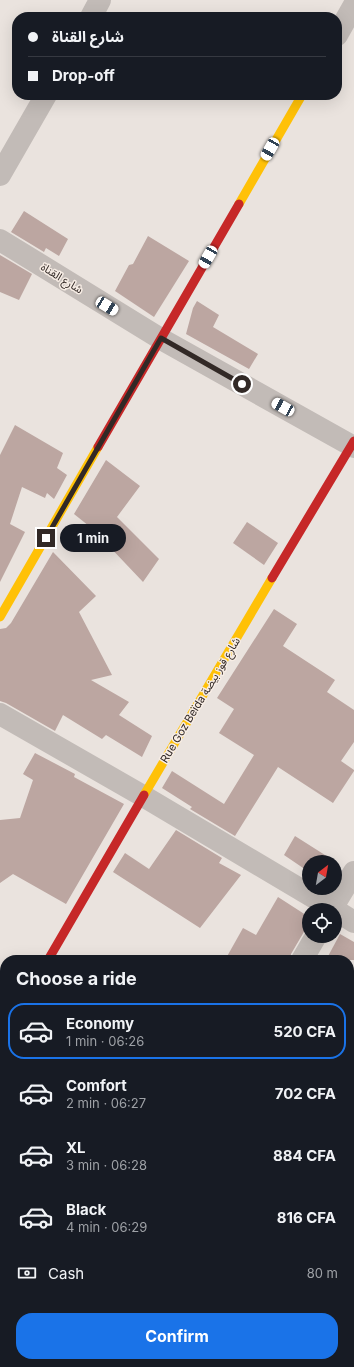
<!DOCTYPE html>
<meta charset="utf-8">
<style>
:root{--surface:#171b24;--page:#20242c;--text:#f1f3f6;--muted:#9ea1a6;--line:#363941;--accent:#1a73e8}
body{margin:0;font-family:Inter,"Noto Sans Arabic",sans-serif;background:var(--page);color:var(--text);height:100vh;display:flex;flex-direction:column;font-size:15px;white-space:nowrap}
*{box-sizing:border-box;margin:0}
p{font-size:13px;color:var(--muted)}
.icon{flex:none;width:22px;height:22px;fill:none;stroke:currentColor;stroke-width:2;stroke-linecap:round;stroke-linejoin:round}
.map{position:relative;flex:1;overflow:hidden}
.side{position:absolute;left:0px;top:955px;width:354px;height:412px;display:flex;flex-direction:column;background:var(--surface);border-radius:16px 16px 0 0;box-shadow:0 4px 16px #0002}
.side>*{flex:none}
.hud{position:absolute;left:12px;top:12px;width:330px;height:88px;border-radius:16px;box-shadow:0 4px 16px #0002;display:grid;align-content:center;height:88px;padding:0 16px;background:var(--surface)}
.needle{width:26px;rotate:31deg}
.fabs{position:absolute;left:302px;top:855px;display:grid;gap:8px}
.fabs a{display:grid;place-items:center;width:40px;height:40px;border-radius:50%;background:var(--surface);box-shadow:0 4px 16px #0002;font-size:20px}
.end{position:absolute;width:18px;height:18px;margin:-9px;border:5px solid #322926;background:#fff;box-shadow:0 0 0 2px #fff}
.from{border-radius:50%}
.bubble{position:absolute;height:28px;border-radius:14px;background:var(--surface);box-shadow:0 4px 16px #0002;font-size:13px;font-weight:700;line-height:28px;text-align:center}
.car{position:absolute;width:12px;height:24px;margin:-12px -6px;border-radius:5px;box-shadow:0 0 3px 1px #0007;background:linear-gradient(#fff 24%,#345 0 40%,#fff 0 76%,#345 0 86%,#fff 0)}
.hud b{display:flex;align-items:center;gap:14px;height:38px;font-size:15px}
.hud b+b{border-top:1px solid var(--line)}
.hud i{width:10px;height:10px;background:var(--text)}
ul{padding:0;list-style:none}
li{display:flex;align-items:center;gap:12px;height:56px;margin:0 8px 6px;padding:0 8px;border:2px solid transparent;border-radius:16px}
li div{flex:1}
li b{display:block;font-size:15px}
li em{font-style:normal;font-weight:700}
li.active{border-color:var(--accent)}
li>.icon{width:36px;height:36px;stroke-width:1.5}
h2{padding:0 16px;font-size:18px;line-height:48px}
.pay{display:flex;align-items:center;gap:10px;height:44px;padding:0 16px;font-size:15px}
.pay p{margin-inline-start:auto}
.action{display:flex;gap:8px;margin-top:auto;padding:8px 16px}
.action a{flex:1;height:46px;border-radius:16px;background:var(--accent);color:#fff;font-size:16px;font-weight:700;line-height:46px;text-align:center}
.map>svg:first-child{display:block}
.building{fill:#bca6a1}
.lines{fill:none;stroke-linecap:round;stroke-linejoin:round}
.street{stroke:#c2bbb7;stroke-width:22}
.slow{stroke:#ffc107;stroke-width:9}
.jam{stroke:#c62828;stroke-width:9}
.route{stroke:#322926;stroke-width:5}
.labels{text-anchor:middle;stroke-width:3;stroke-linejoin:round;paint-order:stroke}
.street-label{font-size:11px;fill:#322926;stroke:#f7ede5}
</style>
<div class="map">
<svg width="354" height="1367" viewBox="0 0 354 1367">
<rect width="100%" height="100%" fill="#eae3de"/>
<g class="building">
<path d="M24,211L68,239L59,256L46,248L44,252L11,232Z"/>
<path d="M148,236L189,261L154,317L115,291L129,265L133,264Z"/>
<path d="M0,255L32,274L19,300L0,292Z"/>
<path d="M197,301L219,315L213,327L258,354L249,369L186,334L193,308Z"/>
<path d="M15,425L63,453L57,468L67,475L54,499L47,493L45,498L22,487L10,524L25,532L0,582V455Z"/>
<path d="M106,460L140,486L117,517L159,559L143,582L107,544L109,542L74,514Z"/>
<path d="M247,522L278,543L264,565L233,543Z"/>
<path d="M53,552L96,596L79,612L112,675L91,680L129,702L119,715L152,736L142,757L106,735L102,739L63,715L55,731L6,703L0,701V629L6,628L11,623Z"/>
<path d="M274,609L297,624L283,646L335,680L327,692L354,710V742L341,761L354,770V771L333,803L278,767L235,836L190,809L192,807L162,788L172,771L224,804L254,755L219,733L234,709L217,698Z"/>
<path d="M35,753L75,774L74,777L124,804L66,904L13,874L0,883V820L20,818L33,780L23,774Z"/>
<path d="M176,830L222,858L219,863L241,875L200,928L113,872L125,853L149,869Z"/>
<path d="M295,836L336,862H309V872L284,855Z"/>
<path d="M278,897L309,917V926L305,930L291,954L290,960H225L243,928L256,935Z"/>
<path d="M340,934L354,942V960H326Z"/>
</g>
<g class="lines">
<g class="street">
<path d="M91,17L100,0"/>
<path d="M337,35L354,5"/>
<path d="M0,175L46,95"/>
<path d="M0,240L161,339L354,447"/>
<path d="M0,714L143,796L335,910"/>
<path d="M331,910L354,872"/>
<path d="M335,910L354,922"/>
<path d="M302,960L316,936"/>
<path d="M0,1043L5,1034"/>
<path d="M349,1327L354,1318"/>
<path d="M326,1367L329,1362"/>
</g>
<g class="slow">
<path d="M239,204L302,95"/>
<path d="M0,617L98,447"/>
<path d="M144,795L272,578"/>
</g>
<g class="jam">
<path d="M98,447L239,204"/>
<path d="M272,578L354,441"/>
<path d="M48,960L144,795"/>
<path d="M0,1240L5,1243"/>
<path d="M197,1362L205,1367"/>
</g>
</g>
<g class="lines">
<path class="route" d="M46,538L161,338L242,384"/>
</g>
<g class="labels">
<g class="street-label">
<text transform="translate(62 278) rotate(32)" y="4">شارع القناة</text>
<text transform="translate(200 700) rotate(-59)" y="4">Rue Goz Beïda شارع قوز بيضة</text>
</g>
</g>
</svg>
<div class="fabs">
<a><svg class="needle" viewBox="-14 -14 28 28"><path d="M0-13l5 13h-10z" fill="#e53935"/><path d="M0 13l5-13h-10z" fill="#9ea1a6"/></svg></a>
<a><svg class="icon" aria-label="locate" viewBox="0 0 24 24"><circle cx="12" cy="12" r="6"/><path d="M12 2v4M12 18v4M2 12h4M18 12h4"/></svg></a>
</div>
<i class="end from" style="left:242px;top:384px"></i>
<i class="end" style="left:46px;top:538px"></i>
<div class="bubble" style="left:60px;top:524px;width:66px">1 min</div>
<i class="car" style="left:270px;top:149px;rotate:210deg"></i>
<i class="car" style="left:208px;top:257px;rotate:210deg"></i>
<i class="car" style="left:107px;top:306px;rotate:121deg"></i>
<i class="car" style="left:283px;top:407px;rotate:299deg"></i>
<div class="hud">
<b><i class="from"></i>شارع القناة</b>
<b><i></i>Drop-off</b>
</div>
<section class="side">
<h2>Choose a ride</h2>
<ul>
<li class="active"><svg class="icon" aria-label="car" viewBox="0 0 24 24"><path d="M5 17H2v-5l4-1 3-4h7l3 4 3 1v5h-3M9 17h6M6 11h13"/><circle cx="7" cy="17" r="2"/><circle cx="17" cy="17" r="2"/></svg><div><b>Economy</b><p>1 min · 06:26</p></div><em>520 CFA</em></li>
<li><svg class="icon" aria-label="car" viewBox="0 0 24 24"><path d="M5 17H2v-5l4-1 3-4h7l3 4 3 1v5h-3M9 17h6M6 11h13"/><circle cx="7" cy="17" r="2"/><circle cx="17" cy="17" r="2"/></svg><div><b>Comfort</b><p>2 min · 06:27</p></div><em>702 CFA</em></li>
<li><svg class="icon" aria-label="car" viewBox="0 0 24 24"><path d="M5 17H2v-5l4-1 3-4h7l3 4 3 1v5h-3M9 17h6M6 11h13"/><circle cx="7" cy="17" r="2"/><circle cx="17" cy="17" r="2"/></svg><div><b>XL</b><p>3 min · 06:28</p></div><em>884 CFA</em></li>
<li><svg class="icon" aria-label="car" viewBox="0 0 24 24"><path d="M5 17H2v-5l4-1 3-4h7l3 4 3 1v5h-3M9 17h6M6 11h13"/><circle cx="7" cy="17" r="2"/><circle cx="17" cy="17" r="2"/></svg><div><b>Black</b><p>4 min · 06:29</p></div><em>816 CFA</em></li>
</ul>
<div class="pay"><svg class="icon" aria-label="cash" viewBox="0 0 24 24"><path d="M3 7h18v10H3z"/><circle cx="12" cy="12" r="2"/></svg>Cash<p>80 m</p></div>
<div class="action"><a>Confirm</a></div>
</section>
</div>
